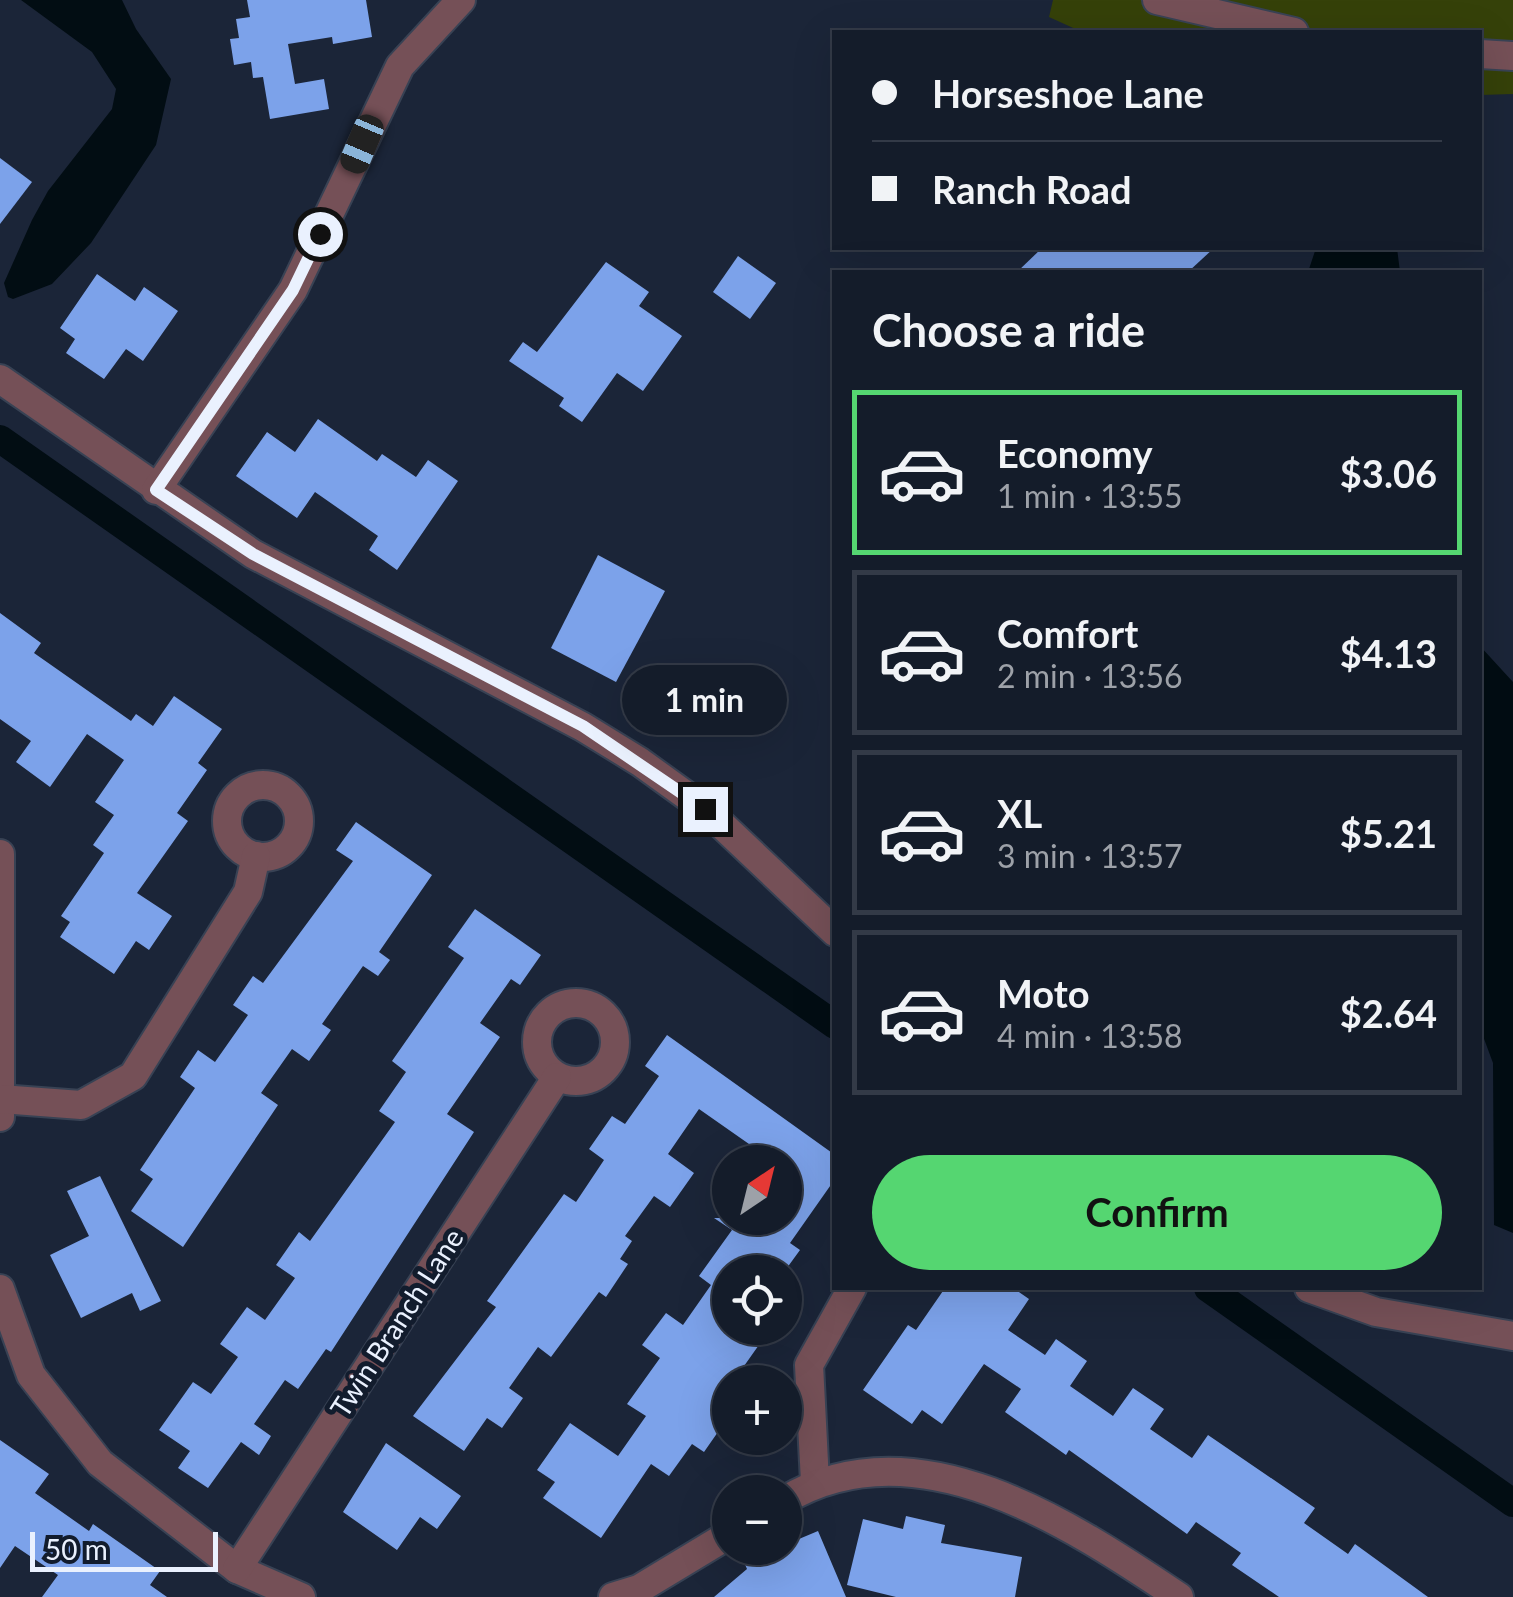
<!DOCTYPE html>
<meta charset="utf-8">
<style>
:root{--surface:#141c2a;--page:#1d2532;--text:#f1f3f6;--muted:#9da1a8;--line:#333a47;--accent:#55d671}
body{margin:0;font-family:Lato,sans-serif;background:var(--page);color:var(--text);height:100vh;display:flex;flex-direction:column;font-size:38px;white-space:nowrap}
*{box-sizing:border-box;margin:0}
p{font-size:32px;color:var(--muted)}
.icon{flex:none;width:55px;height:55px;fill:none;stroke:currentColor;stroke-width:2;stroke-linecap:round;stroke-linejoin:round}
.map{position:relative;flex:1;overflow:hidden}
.details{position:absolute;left:832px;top:270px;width:650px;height:1020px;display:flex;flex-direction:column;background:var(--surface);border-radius:0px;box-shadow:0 10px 40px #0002,0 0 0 2px var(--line)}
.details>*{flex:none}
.top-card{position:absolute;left:832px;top:30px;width:650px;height:220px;border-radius:0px;box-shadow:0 10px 40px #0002,0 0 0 2px var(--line);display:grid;align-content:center;height:220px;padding:0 40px;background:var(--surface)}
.needle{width:65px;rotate:35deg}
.controls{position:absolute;left:712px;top:1145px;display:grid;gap:20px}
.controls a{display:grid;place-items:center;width:90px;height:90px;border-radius:50%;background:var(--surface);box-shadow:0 10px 40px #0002,0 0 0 2px var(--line);font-size:50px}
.scale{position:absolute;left:30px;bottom:25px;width:188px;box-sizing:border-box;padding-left:10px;border:5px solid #eaf1fe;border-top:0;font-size:28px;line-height:35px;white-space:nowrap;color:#eaf1fe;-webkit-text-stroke:8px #121c2d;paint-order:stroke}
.end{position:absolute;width:45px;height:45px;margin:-22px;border:12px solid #eaf1fe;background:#111;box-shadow:0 0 0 5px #111}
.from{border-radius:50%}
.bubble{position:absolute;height:70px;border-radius:35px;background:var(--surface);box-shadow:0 10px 40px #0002,0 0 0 2px var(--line);font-size:32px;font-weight:700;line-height:70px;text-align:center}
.car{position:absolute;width:30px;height:60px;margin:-30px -15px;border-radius:12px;box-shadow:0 0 8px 2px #0007;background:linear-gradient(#222 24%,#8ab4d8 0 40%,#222 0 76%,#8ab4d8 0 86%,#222 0)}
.top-card b{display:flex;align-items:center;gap:35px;height:95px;font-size:38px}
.top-card b+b{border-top:2px solid var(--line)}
.top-card i{width:25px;height:25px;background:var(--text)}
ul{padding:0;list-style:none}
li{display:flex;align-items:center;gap:30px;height:165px;margin:0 20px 15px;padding:0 20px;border:5px solid var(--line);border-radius:0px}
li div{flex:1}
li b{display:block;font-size:38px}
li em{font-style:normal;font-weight:700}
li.on{border-color:var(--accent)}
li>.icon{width:90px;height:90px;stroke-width:1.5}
h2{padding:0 40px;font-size:45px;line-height:120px}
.cta{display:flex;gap:20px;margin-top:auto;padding:20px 40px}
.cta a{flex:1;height:115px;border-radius:60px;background:var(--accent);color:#111;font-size:40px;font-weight:700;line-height:115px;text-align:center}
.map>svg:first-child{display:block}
.green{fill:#354109}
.water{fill:#020d13}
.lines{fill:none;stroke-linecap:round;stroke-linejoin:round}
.canal{stroke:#020d13;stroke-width:28}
.building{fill:#7ca2ea}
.minor-casing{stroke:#384254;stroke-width:32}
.minor{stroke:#755057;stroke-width:28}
.route{stroke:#eaf1fe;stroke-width:12}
.labels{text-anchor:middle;stroke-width:10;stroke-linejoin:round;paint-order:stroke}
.street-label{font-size:28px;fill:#eaf1fe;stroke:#121c2d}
</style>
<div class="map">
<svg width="1513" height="1597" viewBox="0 0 1513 1597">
<rect width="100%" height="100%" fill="#1b2538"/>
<path class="green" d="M1053,0H1513V94L1480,95V32H1082L1049,17Z"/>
<g class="water">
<path d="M21,0H122L136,29L171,79L156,145L91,243L52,284L13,299L8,297L4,283L32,220L48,191L112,109L116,89L92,52Z"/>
<path d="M1316,248H1397L1400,272H1308Z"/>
<path d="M1480,646L1513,682V1233L1494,1225L1493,1063L1480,1028Z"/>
</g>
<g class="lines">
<g class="canal">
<path d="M0,439L835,1025"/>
<path d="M1208,1288L1513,1503"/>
</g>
</g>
<g class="building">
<path d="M247,0H366L372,37L333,44L332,37L288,44L295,84L324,79L329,109L270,119L263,77L253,78L251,62L234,65L230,39L239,38L236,19L250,17Z"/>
<path d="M0,158L32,182L0,224Z"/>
<path d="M1042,248H1214L1188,272H1017Z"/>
<path d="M738,256L776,283L750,319L713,292Z"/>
<path d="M606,262L649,292L639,306L682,336L643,391L617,373L582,422L559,406L564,398L509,361L523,342L537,352Z"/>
<path d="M97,274L135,301L144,287L178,311L143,361L126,349L104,379L66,353L75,339L60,328Z"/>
<path d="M318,419L377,461L382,454L416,477L428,460L458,481L397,570L369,550L378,536L315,492L297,518L236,476L267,432L295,452Z"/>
<path d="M598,555L665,591L616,682L551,648Z"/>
<path d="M0,613L41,643L34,653L131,721L136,714L153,726L174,696L222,729L198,763L207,770L177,813L188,821L137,893L172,916L149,950L136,941L114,974L60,937L70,922L61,916L104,853L93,845L114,815L95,802L124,760L87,734L50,787L16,762L31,741L0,719Z"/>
<path d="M356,822L432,875L379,952L390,960L378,976L363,966L322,1024L331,1030L309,1061L292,1049L261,1093L278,1105L183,1247L131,1211L153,1179L140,1170L195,1088L180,1077L198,1050L215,1062L248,1015L233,1005L253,976L263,983L353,861L336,850Z"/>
<path d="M475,909L541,955L520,985L511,979L480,1023L500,1037L447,1114L474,1132L331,1352L326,1349L298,1389L285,1380L254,1424L271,1436L259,1455L241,1442L208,1488L178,1468L190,1451L159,1430L193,1382L211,1394L238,1357L220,1344L247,1307L265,1320L295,1278L276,1265L299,1232L310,1241L395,1122L379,1111L406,1072L392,1061L464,958L448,947Z"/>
<path d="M667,1035L835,1155V1179L790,1243L800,1250L784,1272H730V1328H755L766,1335L713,1410L727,1419L704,1452L692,1444L669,1476L651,1464L601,1538L543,1498L555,1482L537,1470L570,1423L618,1456L646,1416L627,1404L660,1358L642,1345L666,1313L683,1325L711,1285L699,1276L732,1230L714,1218H785V1162H736L749,1144L699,1109L668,1154L694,1173L670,1207L654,1196L625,1236L632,1241L620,1259L628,1264L606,1297L599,1292L551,1357L538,1347L509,1388L523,1398L502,1428L487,1418L464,1451L413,1416L496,1307L487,1301L564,1194L576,1202L604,1160L589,1149L612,1116L625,1124L659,1076L645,1066Z"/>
<path d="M100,1176L161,1301L140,1311L132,1293L81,1318L50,1255L89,1236L67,1191Z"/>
<path d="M945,1288H1013L1029,1299L1008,1330L1045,1355L1056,1339L1087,1361L1070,1386L1113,1416L1133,1388L1164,1409L1150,1429L1192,1458L1208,1435L1315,1508L1304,1523L1348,1554L1355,1544L1428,1597H1279L1232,1565L1241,1553L1196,1522L1187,1534L1069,1450L1066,1455L1005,1412L1021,1389L984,1364L942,1424L922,1410L912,1424L863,1390L908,1325L916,1330Z"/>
<path d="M0,1440L49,1474L35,1493L89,1531L93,1524L160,1571L150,1585L167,1597H42L58,1575L15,1546L0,1568Z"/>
<path d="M386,1443L461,1496L437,1529L420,1517L397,1550L343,1512Z"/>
<path d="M906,1516L945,1525L941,1543L1022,1557L1015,1597H896L847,1585L863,1519L903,1529Z"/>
<path d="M818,1531L846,1597H714L747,1569L744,1562Z"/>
</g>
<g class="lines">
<g class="minor-casing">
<g id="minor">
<path d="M1157,0L1294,32"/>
<path d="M1480,54L1513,56"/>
<path d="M0,379L253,554L583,727L640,762L705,809L835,932"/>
<path d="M156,490L293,290L400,66L461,0"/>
<circle cx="263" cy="821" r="36"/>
<path d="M0,854V1117"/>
<circle cx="576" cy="1042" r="39"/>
<path d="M0,1099L81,1105L133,1076L248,892L256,856"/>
<path d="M1309,1288L1376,1312L1513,1336"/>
<path d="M0,1289L31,1375L100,1463L237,1569L301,1597"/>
<path d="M815,1482L809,1365L852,1288"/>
<path d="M785,1500C916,1421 1070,1524 1179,1597"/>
<path d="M237,1569L557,1077"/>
<path d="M613,1597L639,1589L730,1534"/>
</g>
</g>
<use href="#minor" class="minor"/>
</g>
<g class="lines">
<path class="route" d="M320,234L293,290L156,490L253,554L583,726L705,809"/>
</g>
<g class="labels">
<g class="street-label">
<text transform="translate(397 1323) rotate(-57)" y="10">Twin Branch Lane</text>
</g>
</g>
</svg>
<div class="controls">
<a><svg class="needle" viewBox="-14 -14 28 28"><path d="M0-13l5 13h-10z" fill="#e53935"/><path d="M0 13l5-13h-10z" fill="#9da1a8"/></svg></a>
<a><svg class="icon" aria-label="locate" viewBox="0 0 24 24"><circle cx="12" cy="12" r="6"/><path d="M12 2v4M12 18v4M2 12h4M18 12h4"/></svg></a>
<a>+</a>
<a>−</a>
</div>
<div class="scale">50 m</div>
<i class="end from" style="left:320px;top:234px"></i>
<i class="end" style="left:705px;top:809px"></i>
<div class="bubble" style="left:622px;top:665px;width:165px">1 min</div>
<i class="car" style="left:362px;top:144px;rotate:203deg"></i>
<div class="top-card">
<b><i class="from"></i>Horseshoe Lane</b>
<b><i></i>Ranch Road</b>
</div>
<section class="details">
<h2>Choose a ride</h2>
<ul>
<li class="on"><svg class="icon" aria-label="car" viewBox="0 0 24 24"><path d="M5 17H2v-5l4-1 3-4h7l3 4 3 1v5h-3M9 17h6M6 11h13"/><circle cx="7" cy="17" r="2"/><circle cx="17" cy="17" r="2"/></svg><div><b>Economy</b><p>1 min · 13:55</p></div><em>$3.06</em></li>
<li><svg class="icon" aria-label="car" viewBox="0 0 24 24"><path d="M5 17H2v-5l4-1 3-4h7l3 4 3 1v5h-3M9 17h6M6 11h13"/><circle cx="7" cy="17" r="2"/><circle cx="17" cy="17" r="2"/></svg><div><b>Comfort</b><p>2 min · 13:56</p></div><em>$4.13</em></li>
<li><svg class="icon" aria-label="car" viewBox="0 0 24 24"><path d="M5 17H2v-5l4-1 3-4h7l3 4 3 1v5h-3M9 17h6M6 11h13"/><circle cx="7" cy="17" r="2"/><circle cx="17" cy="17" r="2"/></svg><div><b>XL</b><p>3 min · 13:57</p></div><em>$5.21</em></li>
<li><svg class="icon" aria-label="car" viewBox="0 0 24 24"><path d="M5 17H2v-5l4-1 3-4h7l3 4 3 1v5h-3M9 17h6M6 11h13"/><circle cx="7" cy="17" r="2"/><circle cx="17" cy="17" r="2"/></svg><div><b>Moto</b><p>4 min · 13:58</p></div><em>$2.64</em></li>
</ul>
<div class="cta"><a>Confirm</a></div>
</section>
</div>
